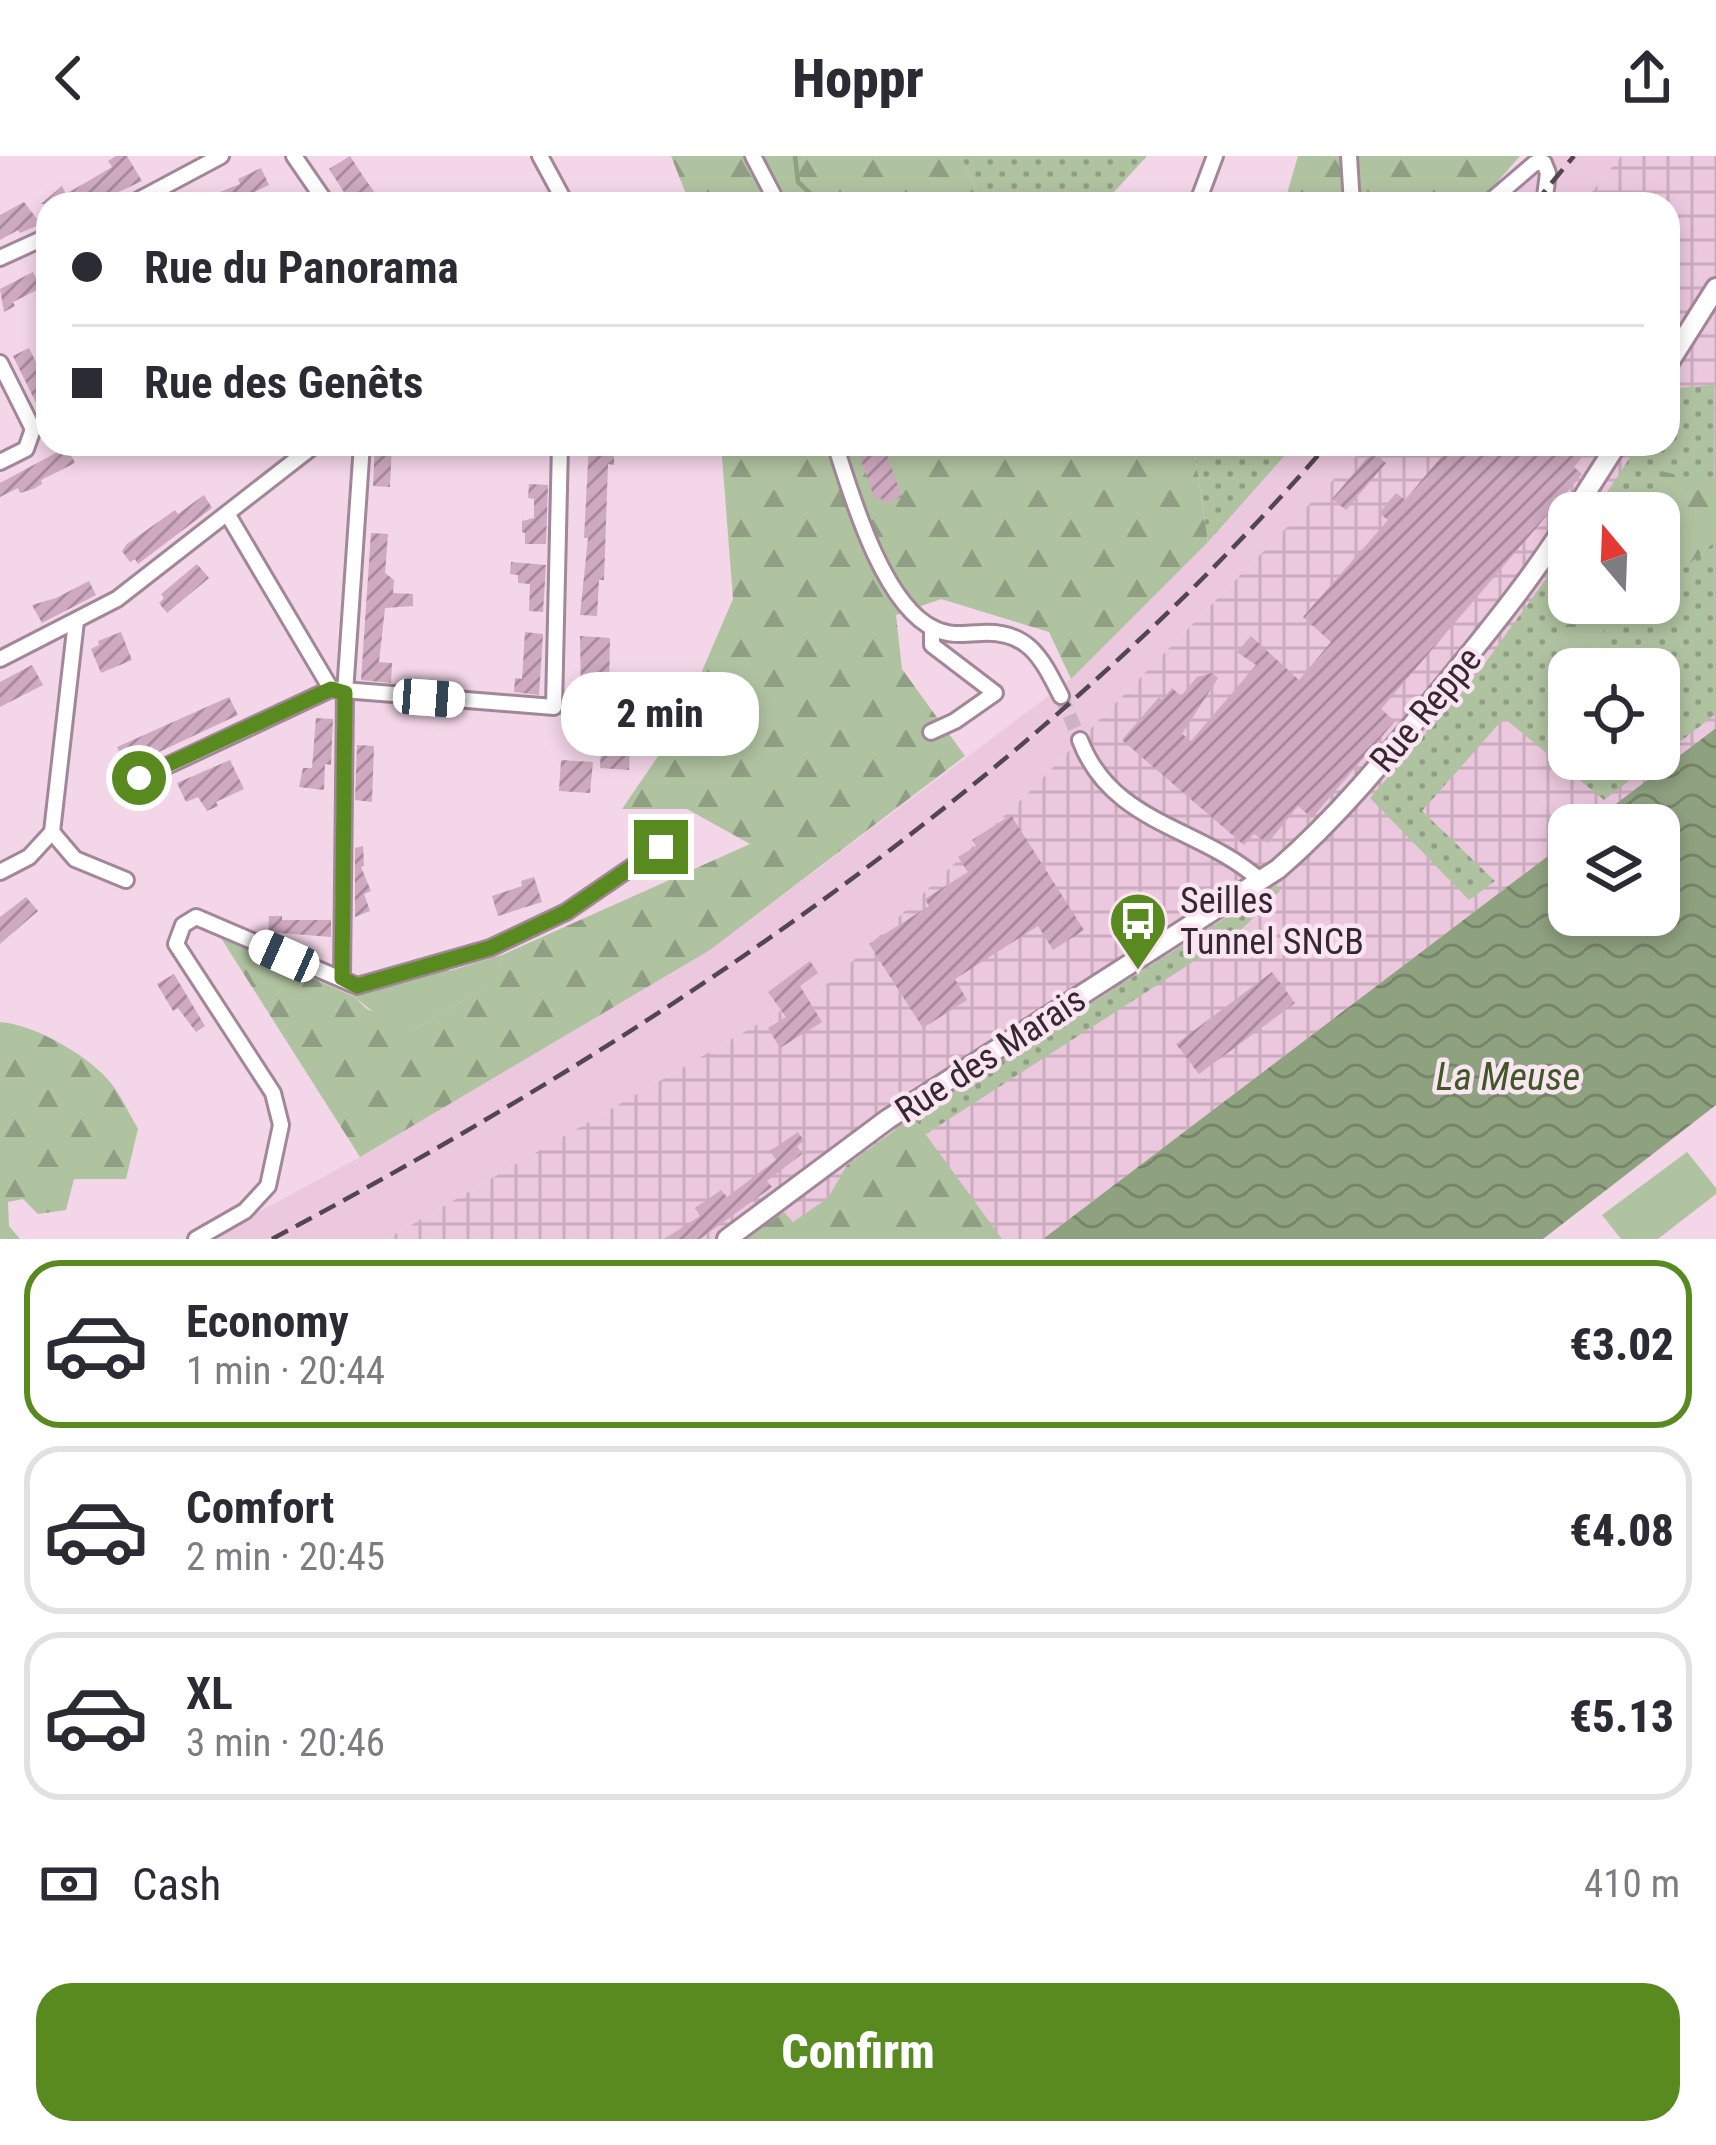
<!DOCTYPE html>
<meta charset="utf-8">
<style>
:root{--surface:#fff;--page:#f7f7f7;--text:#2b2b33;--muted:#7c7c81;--line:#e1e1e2;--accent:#598a20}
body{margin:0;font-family:"Roboto Condensed",sans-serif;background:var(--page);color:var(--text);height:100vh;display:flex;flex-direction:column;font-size:45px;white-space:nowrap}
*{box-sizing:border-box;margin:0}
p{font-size:39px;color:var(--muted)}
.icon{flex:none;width:66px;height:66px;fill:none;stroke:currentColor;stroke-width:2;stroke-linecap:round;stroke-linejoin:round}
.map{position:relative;height:1083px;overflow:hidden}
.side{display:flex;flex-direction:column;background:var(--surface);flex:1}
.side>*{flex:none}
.hud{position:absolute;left:36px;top:36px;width:1644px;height:264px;border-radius:36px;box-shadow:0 6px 18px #0003;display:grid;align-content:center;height:264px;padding:0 36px;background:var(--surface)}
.needle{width:78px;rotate:341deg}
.buttons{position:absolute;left:1548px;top:336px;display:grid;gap:24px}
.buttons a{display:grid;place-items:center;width:132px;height:132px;border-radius:24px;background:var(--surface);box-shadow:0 6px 18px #0003;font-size:60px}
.end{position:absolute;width:54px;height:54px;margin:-27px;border:15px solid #598a20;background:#fff;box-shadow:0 0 0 6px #fff}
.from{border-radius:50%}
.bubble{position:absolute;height:84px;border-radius:36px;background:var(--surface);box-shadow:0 6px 18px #0003;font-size:39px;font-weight:800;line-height:84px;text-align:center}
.car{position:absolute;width:36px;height:72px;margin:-36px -18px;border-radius:15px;box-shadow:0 0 9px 3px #0007;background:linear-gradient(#fff 24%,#345 0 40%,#fff 0 76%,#345 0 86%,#fff 0)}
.hud b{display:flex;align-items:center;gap:42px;height:114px;font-size:45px}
.hud b+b{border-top:3px solid var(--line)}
.hud i{width:30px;height:30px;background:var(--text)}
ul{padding:21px 0 0;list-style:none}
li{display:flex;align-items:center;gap:36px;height:168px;margin:0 24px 18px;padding:0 12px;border:6px solid var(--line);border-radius:36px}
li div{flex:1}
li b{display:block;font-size:45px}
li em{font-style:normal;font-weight:800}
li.on{border-color:var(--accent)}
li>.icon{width:108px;height:108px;stroke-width:1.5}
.pay{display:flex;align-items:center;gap:30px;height:132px;padding:0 36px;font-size:45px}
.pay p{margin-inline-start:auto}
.action{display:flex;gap:24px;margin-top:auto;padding:24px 36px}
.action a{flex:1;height:138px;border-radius:36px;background:var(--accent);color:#fff;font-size:48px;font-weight:800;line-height:138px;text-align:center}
header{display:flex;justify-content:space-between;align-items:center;height:156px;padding:0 36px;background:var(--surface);font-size:54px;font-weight:800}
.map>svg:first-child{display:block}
.built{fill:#ecc8de}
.industrial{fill:url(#industrial-grid);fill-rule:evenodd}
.grass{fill:url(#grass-dots);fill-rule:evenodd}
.forest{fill:url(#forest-firs)}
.green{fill:#b0c3a1}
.water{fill:url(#water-waves)}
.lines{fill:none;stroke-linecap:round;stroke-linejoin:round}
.stream{stroke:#8fa280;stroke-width:4.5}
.building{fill:url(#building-hatch)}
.street-tunnel{stroke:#cdb3c3;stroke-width:14;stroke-dasharray:14 7;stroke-linecap:butt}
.street-casing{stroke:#a28798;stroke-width:20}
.secondary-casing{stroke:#a28798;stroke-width:24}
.street{stroke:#fff;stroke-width:14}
.secondary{stroke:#fff;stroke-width:18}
.rail{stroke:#54464e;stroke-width:4.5;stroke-dasharray:18 9;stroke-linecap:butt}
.route{stroke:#598a20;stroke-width:15}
.labels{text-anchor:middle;stroke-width:9;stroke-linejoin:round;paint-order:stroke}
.street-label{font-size:36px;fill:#342930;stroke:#fce5f3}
.poi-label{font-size:36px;fill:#342930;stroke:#fce5f3;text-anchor:start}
.water-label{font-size:39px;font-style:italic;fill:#3e5925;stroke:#fce5f3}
</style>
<header><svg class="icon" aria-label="back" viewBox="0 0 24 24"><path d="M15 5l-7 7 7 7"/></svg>Hoppr<svg class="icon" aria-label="share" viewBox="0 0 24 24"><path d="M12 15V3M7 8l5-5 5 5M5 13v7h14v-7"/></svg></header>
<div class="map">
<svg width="1716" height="1083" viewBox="0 0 1716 1083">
<defs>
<pattern id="industrial-grid" width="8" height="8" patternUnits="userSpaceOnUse" patternTransform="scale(3)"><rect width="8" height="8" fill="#ecc8de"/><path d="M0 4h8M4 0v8" fill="none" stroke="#cbacbf"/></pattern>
<pattern id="grass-dots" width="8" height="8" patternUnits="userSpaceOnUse" patternTransform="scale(3)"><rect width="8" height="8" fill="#b0c3a1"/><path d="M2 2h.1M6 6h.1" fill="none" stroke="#909e84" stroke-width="1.8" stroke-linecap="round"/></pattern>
<pattern id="forest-firs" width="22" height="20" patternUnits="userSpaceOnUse" patternTransform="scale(3)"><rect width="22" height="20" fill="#b0c3a1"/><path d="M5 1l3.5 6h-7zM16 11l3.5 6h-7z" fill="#909e84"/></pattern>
<pattern id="water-waves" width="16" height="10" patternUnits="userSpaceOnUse" patternTransform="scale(3)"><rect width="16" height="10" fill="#8fa280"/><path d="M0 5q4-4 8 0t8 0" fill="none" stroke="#768469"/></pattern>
<pattern id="building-hatch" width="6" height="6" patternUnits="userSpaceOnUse" patternTransform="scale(3)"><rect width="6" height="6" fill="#cea9c0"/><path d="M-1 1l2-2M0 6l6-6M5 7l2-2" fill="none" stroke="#a88a9c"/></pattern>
</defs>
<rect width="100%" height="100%" fill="#f3d6e8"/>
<g class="built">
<path d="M1550,0H1621L1582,48H1507Z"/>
<path d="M1295,288H1368L1029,636L832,825L387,1083H209L360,1001L710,794L1071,523L1208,386Z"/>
</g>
<path class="industrial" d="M1621,0H1716V572L1588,669H1569V684L1043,1083H387L832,825L1029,636L1368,288H1668V48H1582ZM1569,357H1659V447H1569ZM1569,513H1659V603H1569Z"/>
<g class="grass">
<path d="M961,0H1147L1103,48H982Z"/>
<path d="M1714,229L1716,558L1604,644L1504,562L1422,655L1495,725L1469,744L1370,642L1478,517L1569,391V447H1659V357H1593L1639,288H1668V244L1676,232ZM1569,513H1659V603H1569Z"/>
<path d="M1199,288H1295L1208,386L1194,292Z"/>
<path d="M1277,729L1280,735L1238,777L926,978L913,961Z"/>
</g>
<g class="forest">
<path d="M671,0H961L982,48H690Z"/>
<path d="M1298,0H1520L1478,48H1284Z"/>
<path d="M721,288H1199L1194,292L1208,386L1071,523L1049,476L941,443L896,459L902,513L965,600L710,794L360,1001L221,782L353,840L367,853L415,873L498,824L502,799L750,688L687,653H622L678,571L733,443Z"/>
<path d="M1665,316L1716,327V385L1659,433V357H1645Z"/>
<path d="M1587,447H1628L1590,491L1542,496Z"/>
<path d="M0,866C34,868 94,902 114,931C123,944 130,959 138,973L126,1023H74L66,1054L38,1058L23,1043L8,1046L9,1070L20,1083H0Z"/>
<path d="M913,961L1002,1083H746L784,1056L793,1066L828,1042L847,1009Z"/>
</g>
<g class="green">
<path d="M502,799L499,824L415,873L380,861L353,840L447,810L449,815Z"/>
<path d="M1687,996L1716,1032V1038L1658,1083H1621L1602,1059Z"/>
</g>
<path class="water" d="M1716,572V949L1543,1083H1043L1569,684V759H1659V669H1588Z"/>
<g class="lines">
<path class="stream" d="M795,0L798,26L814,41L816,48"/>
</g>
<g class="building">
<path d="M116,0H127L142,25L93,48H41L62,30L66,38L112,11L108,5Z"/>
<path d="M350,0L365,23L383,48H352L349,44L329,13Z"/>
<path d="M261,12L269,29L229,48H190L240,28L238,23Z"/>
<path d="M24,46L41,68L20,77L18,74L0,84V59Z"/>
<path d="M33,116L41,132L13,146L15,150L4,156L0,133Z"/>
<path d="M29,192L48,230V248L39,253L13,200Z"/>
<path d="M375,288H392L390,331L373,330Z"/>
<path d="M589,288H610L609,297H614V309L608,308L604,424H599L597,460L580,459L588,382H584Z"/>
<path d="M861,288H883L902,341L883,348L881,342L875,344L859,298L864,296Z"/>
<path d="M1452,288H1593L1574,311L1582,318L1579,322L1381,553L1395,565L1312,662L1298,650L1268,687L1254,678L1244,689L1122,584L1159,541L1162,544L1172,532L1181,540L1197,521L1212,517L1218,522L1182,578L1191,585L1256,509L1237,496L1251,480L1299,524L1331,486L1303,461L1388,364L1379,357L1396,337L1405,344Z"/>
<path d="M67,291L75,307L41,324L42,328L33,333L20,337L18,332L0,341V327Z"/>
<path d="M1372,296L1386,307L1346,354L1332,343Z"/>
<path d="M529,328L548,329L546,388H525V377L522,376V365L534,362V343L528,342Z"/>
<path d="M204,339L212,352L138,408L135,403L130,406L122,395L127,388L175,354L178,358Z"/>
<path d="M371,377L388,378L385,417L394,424L393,437L413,438V450L385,452L379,506L392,507L391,527L361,524Z"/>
<path d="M511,406L546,409L543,456L529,455L530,428L518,427V419L510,418Z"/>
<path d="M197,408L209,422L167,457L159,447L164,442L161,438Z"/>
<path d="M89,425L96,439L42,467L32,449L56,442Z"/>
<path d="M121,476L132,504L101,517L91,493L99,489L98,485Z"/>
<path d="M525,476L543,478L539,539L514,536L515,522L522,523Z"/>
<path d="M580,480L610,482L609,537L581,536Z"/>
<path d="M32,509L43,529L0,551V526Z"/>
<path d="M229,541L238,559L127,611L117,591Z"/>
<path d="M316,562L333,563L331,609L325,608L324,634L299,631L303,612H312Z"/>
<path d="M602,575L631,576L629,614L600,612Z"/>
<path d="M357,589L374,590L372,646L355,644Z"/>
<path d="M230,604L244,633L216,646L218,650L207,655L198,641L186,646L177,627Z"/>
<path d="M561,604L593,606L590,637L559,635Z"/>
<path d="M1011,659L1084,774L1053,794L1038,770L955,823L967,844L923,872L869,788L929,750L925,743L968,716L958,701L976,690L972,684Z"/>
<path d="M363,690L364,710L361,711L371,735L364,738L370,755L355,761V692Z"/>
<path d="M534,721L542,746L498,760L492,740L522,730L521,725Z"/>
<path d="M26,741L38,755L0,788V761Z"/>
<path d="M269,760H282V764H331V781L268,776Z"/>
<path d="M810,805L818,817L800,830L822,866L780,892L768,872L786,861L768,836Z"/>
<path d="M1272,816L1295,847L1199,918L1176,888Z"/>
<path d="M174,818L205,870L196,876L178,852L173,855L157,828Z"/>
<path d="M798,976L804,985L797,990L802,998L767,1025L772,1031L700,1083H664L700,1060L695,1052L721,1034L727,1041L776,1004L770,995Z"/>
</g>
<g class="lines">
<path class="street-tunnel" d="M1061,540L1080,584"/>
<g class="street-casing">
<g id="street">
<path d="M294,0L327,48"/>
<path d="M540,0L566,48"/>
<path d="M753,0L778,48"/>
<path d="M1349,0L1352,48"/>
<path d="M131,48L221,0"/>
<path d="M1197,48L1215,0"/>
<path d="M1487,48L1535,7H1544L1548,17L1544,48"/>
<path d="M0,102L48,80"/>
<path d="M0,207L33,273L48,266"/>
<path d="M835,288C851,338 883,450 935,473C949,480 965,478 981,477C1029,474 1042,503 1061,540"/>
<path d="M0,306L26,293L33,273"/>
<path d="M228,359L331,533L554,551L560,288"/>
<path d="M0,503L117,443L316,288"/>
<path d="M931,576L955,565L995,537L932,489V473"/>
<path d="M1080,584C1112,669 1200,670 1261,725"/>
<path d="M139,623L331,533"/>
<path d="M52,676L75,703L126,724"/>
<path d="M0,716L29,701L52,676L76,465"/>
<path d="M342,822L345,537L362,288"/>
<path d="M196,1083L245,1055L268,1030L281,969L273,937L176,788L183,769L196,761L357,830L490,792L566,756L661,691"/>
</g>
</g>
<g class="secondary-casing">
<g id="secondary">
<path d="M1668,208L1716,132"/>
<path d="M1573,357L1617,288"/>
<path d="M727,1083L888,963L1278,713C1337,662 1386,602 1435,541C1482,483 1529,427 1569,363"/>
</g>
</g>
<use href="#street" class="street"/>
<use href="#secondary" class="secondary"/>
<g class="rail">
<path d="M1534,48L1574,0"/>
<path d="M272,1083C662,876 1036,624 1328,288"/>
</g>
</g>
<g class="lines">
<path class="route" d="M139,622L331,533L345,537L342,822L357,830L490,792L566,756L661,691"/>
</g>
<defs>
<g id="bus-pin" transform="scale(3)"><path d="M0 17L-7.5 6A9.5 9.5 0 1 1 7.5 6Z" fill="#598a20" stroke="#fce5f3"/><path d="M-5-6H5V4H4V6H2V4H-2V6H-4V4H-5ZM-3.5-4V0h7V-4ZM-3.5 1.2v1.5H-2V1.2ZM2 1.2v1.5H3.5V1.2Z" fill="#fff"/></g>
</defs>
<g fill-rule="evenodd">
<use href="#bus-pin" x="1138" y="765"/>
</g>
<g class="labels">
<g class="street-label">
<text transform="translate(1425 553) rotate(-50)" y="13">Rue Reppe</text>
<text transform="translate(990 898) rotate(-33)" y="13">Rue des Marais</text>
</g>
<g class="poi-label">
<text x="1180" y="757">Seilles<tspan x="1180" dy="41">Tunnel SNCB</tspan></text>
</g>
<g class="water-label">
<text x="1508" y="934">La Meuse</text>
</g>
</g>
</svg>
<div class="buttons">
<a><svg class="needle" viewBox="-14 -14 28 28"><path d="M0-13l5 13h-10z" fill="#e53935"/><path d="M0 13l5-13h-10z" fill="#7c7c81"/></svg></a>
<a><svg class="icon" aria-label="locate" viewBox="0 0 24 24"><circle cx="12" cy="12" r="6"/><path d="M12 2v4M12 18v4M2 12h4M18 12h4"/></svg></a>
<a><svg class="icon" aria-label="layers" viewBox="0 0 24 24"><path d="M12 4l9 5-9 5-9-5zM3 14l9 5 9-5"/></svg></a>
</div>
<i class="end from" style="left:139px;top:622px"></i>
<i class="end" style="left:661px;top:691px"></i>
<div class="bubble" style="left:561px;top:516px;width:198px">2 min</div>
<i class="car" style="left:429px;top:542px;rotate:94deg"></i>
<i class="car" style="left:284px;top:800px;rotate:294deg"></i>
<div class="hud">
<b><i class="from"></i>Rue du Panorama</b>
<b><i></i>Rue des Genêts</b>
</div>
</div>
<section class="side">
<ul>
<li class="on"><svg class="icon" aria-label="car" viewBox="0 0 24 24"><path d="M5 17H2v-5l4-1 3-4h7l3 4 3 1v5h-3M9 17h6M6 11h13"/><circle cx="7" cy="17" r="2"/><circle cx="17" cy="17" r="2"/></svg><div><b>Economy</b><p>1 min · 20:44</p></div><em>€3.02</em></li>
<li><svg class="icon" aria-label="car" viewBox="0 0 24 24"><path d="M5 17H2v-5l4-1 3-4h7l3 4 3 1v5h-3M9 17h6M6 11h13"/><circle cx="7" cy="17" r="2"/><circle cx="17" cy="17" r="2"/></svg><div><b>Comfort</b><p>2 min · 20:45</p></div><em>€4.08</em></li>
<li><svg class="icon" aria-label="car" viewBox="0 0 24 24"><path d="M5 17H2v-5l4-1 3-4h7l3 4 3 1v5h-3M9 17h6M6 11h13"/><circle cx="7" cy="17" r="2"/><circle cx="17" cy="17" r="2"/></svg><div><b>XL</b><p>3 min · 20:46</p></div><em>€5.13</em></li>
</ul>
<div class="pay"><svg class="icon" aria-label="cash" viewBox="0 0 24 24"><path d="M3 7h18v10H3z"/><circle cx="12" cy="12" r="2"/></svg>Cash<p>410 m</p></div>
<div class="action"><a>Confirm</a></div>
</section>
